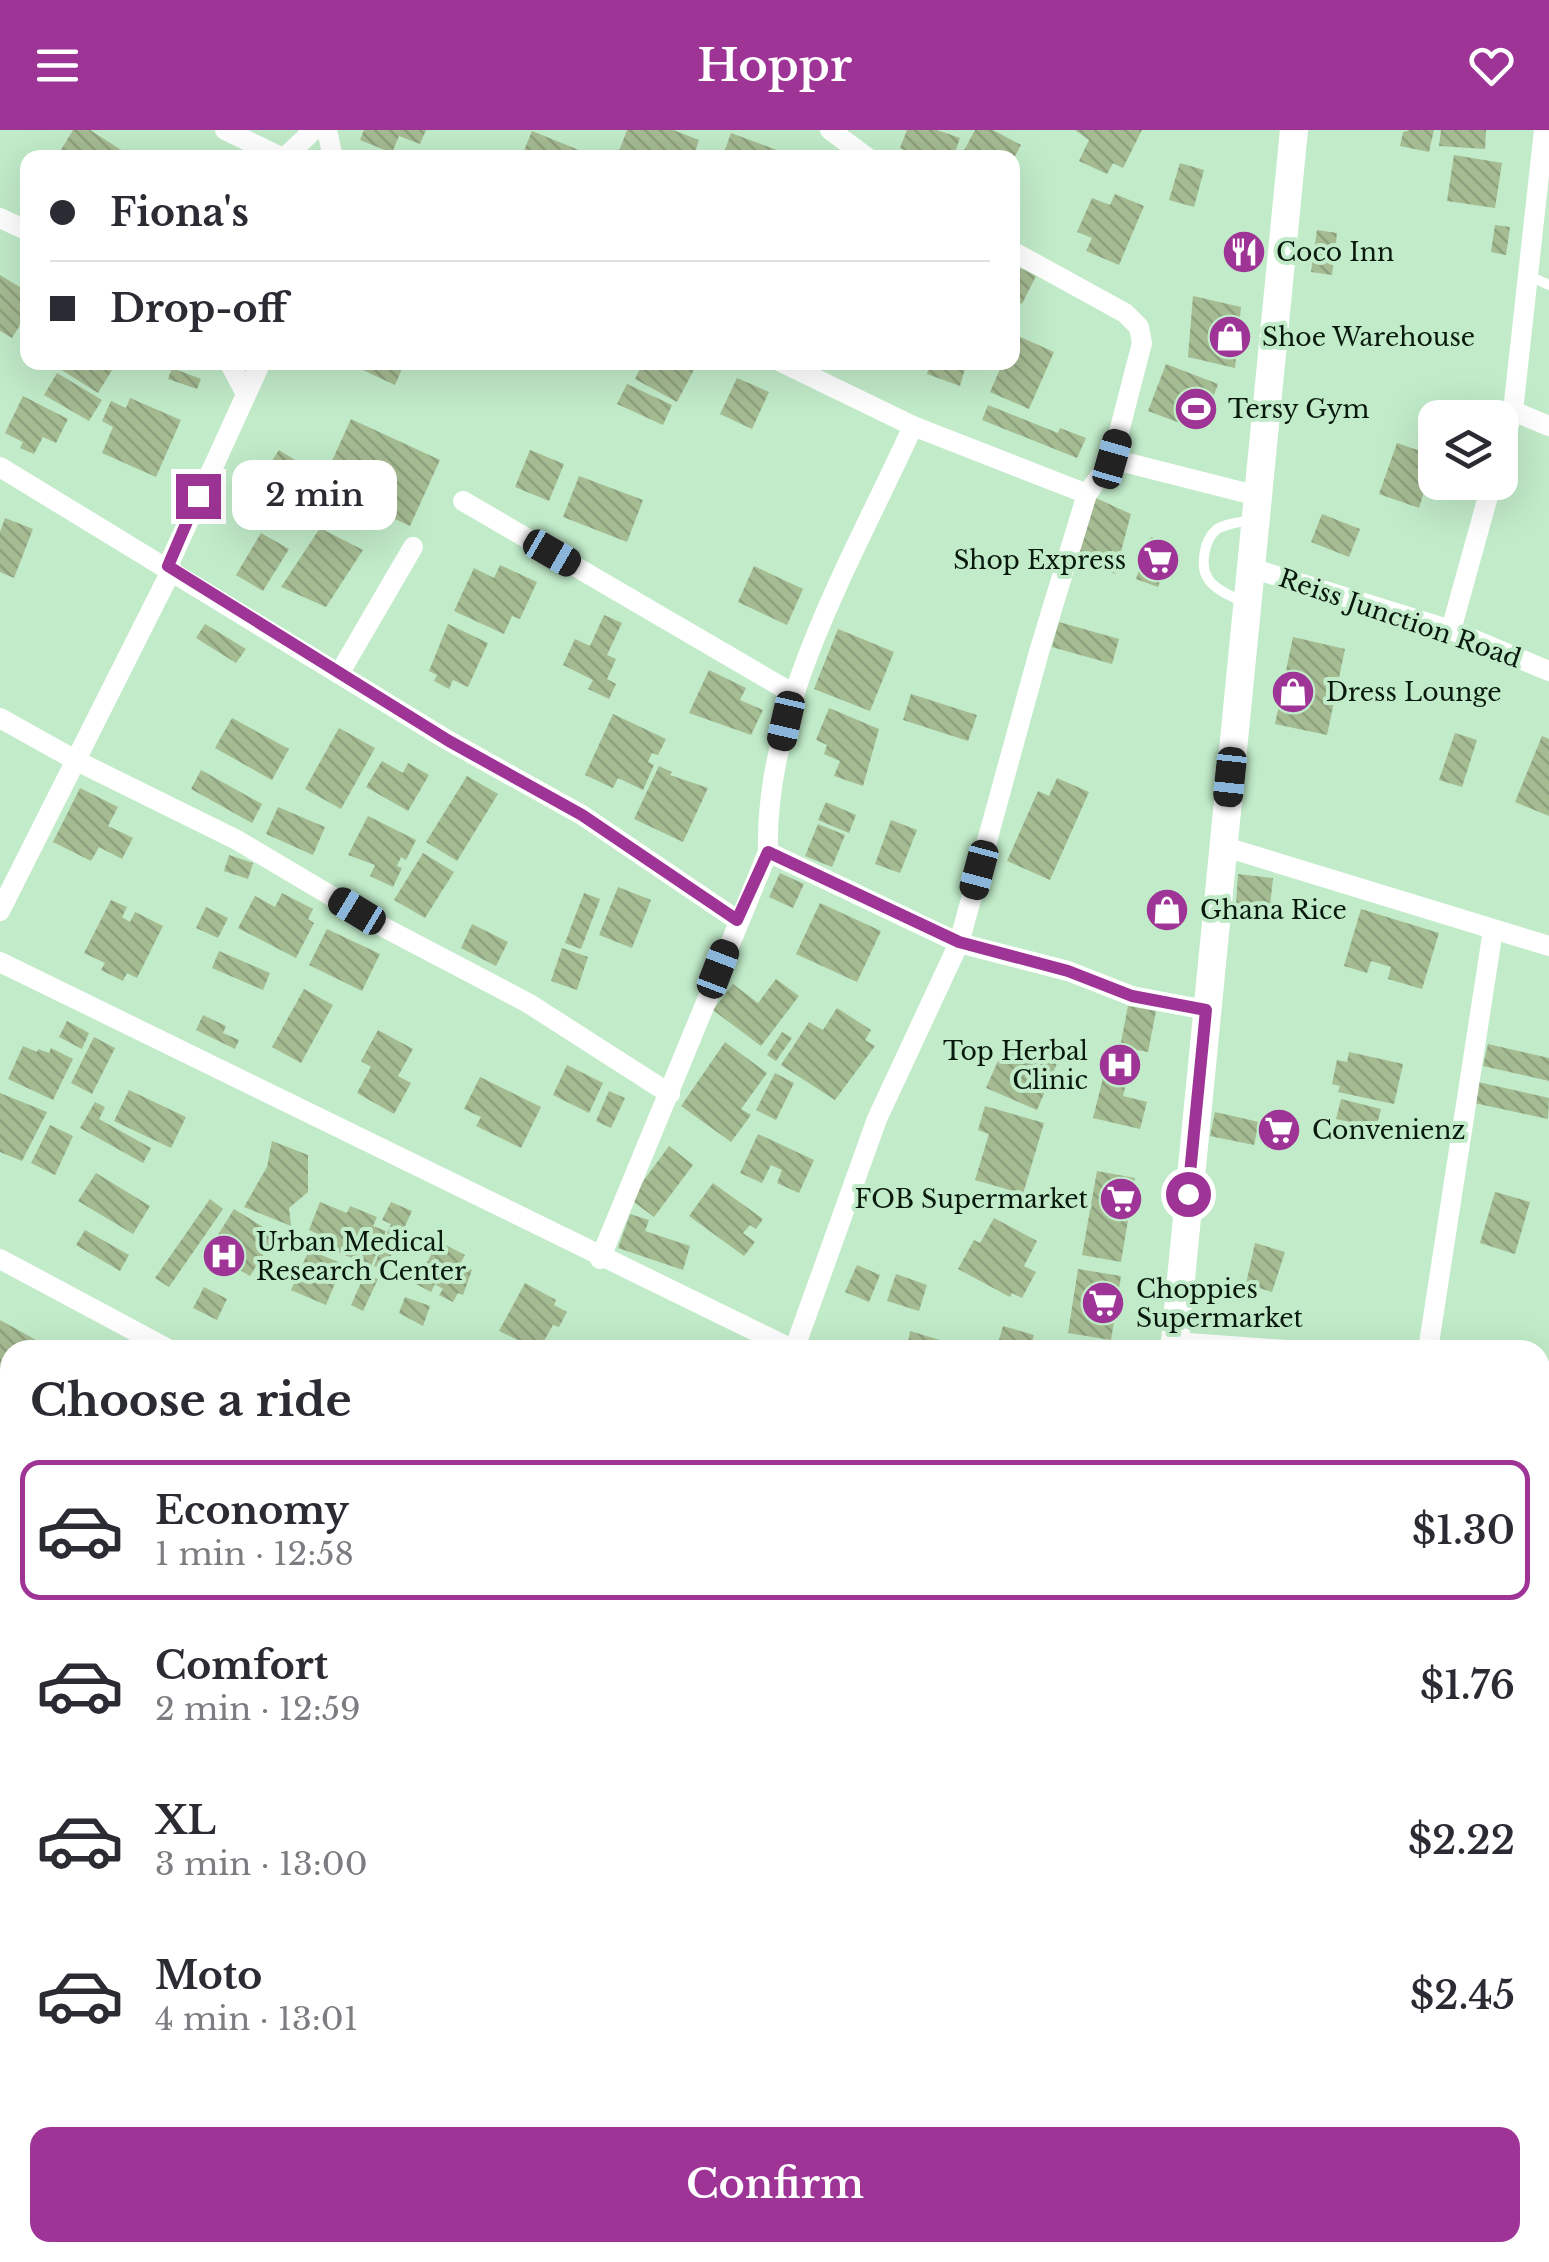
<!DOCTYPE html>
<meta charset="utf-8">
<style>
:root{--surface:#fff;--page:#f7f7f7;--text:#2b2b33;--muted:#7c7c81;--line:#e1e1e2;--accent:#9e3496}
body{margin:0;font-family:"Libre Baskerville",serif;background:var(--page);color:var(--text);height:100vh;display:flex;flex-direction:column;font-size:38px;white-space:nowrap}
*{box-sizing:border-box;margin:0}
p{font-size:32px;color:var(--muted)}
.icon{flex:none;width:55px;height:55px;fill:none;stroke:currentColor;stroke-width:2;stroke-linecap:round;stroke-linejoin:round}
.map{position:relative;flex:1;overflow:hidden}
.side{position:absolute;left:0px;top:1210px;width:1550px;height:922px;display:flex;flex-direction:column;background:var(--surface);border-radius:30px 30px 0 0;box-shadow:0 10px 40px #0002}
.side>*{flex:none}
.hud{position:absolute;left:20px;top:20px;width:1000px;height:220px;border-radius:20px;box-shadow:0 10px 40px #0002;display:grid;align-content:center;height:220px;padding:0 30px;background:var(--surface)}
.tools{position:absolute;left:1418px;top:270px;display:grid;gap:20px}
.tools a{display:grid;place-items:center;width:100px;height:100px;border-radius:20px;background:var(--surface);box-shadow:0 10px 40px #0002;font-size:50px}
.end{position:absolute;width:45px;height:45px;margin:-22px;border:12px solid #9e3496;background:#fff;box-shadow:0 0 0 5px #fff}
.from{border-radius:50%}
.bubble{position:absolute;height:70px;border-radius:20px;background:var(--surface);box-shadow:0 10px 40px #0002;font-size:32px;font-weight:600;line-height:70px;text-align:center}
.car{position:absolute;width:30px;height:60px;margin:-30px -15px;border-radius:12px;box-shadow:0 0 8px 2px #0007;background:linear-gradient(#222 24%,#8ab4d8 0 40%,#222 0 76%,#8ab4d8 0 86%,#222 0)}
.hud b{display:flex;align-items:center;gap:35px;height:95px;font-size:38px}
.hud b+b{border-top:2px solid var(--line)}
.hud i{width:25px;height:25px;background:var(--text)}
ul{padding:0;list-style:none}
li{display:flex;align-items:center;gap:30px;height:140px;margin:0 20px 15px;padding:0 10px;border:5px solid transparent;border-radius:20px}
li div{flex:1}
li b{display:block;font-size:38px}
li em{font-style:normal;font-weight:600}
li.current{border-color:var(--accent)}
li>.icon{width:90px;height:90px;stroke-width:1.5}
h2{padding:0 30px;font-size:45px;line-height:120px}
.action{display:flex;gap:20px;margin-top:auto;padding:20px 30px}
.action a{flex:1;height:115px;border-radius:20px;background:var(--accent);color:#fff;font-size:40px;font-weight:600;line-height:115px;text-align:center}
header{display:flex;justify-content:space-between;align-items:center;height:130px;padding:0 30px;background:var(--accent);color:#fff;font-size:45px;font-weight:600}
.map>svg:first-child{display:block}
.building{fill:url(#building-back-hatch)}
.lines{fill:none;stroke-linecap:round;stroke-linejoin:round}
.service{stroke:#fff;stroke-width:10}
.minor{stroke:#fff;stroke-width:20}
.tertiary{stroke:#fff;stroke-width:28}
.route{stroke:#9e3496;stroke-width:12}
.labels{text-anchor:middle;stroke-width:8;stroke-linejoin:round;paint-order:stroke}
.poi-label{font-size:25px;fill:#09190d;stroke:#c1ebc9;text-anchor:start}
.street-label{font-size:25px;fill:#09190d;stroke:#c1ebc9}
</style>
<header><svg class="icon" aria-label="menu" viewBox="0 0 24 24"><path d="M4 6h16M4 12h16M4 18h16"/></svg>Hoppr<svg class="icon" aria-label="heart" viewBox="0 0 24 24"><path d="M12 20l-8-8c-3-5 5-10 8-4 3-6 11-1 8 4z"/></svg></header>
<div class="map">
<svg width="1549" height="2132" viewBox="0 0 1549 2132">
<defs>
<pattern id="building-back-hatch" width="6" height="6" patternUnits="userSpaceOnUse" patternTransform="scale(2.5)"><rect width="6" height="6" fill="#a5bb92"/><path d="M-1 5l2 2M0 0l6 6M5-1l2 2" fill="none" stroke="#8da07d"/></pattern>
</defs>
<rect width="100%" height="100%" fill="#c1ebc9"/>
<g class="building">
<path d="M73,0H90L126,23L123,28H56Z"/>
<path d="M364,0H426L420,14L399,6L392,23L360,10Z"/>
<path d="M627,0H673L699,10L693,28H627L618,24Z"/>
<path d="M907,0H937L960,8L953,28H903L906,21L900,18Z"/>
<path d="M975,0H993L1021,15L1014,28H960Z"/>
<path d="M1075,0H1142L1123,38L1113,33L1107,44L1079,31L1089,10Z"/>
<path d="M1410,0H1434L1429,22L1400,16L1403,2Z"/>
<path d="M1441,0H1486L1485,19L1439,16Z"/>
<path d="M532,1L596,27V28H521Z"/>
<path d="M731,3L796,27V28H722Z"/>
<path d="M1454,25L1502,33L1495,78L1447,71Z"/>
<path d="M1180,33L1204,40L1194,77L1169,70Z"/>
<path d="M1115,64L1144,76L1119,135L1086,121L1092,108L1077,102L1092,68L1110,75Z"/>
<path d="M1495,95L1510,97L1506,125L1491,122Z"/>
<path d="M1317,100L1337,103L1332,145L1311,142Z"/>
<path d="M1012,134L1036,146L1022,174L1012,169Z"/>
<path d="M0,145L28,162V182L12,208L0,201Z"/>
<path d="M1193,166L1241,177L1235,238L1188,227Z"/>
<path d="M1016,205L1054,222L1029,279L990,262L1003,232H1012Z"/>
<path d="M64,232H117L98,263L60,239Z"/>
<path d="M346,232H405L395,255Z"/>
<path d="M643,232H698L677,272L635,249Z"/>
<path d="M930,232H967L960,256L927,244Z"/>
<path d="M1166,234L1218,254L1201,301L1148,281Z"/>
<path d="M172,238L201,249L197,259L168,249Z"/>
<path d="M57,243L102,270L89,291L44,265Z"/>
<path d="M737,248L769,262L752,299L720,284Z"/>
<path d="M627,254L672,275L663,295L617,274Z"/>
<path d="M23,266L68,289L56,313L43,307L34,324L20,318L23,312L5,303Z"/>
<path d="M130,268L181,290L156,347L102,323L113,297L102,291L111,271L126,278Z"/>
<path d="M988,275L1058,303L1060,298L1086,308L1077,328L982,290Z"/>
<path d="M351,289L440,330L410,396L321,355Z"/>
<path d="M1397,313L1435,326L1419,378L1379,364Z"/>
<path d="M279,320L319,345L286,396L238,364L248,349L256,355Z"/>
<path d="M530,320L564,334L549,371L515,357Z"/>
<path d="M579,346L643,370L627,412L563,387Z"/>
<path d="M315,364L326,369L317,388L306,383Z"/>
<path d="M1089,365L1131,384L1115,444L1110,442L1116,428L1102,423L1096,437L1071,427Z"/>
<path d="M1322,384L1360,399L1349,427L1311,412Z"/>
<path d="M5,388L33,399L14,448L0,442V402Z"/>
<path d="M320,398L363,420L326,477L281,457Z"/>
<path d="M261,403L289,419L263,461L236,445Z"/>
<path d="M1151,407L1173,415L1158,457L1136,449Z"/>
<path d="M500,435L537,452L520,489L512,486L504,504L454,481L474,438L494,448Z"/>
<path d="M754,436L803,459L787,495L738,472Z"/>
<path d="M604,485L622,493L607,525L616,529L607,549L616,554L609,569L588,559L593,550L563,535L575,509L590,516Z"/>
<path d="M1059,492L1119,509L1112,534L1052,517Z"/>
<path d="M205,494L246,519L236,533L196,508Z"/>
<path d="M448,494L488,513L468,557L453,550L449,559L434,551L437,545L429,541Z"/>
<path d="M838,499L894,522L870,581L814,559Z"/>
<path d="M1293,507L1345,519L1327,605L1275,594Z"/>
<path d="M709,540L746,558L740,570L763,580L751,605L689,583Z"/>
<path d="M911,564L977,585L968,611L903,590Z"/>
<path d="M829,578L879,599L863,656L834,646L840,631L824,624L827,615L816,610Z"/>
<path d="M613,584L666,609L658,625L652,623L648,632L654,635L643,660L618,648L613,658L585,645Z"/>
<path d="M232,588L289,619L272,650L215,618Z"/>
<path d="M339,598L375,618L341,679L305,659Z"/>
<path d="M1455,603L1477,610L1462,657L1439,650Z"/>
<path d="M1542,606L1549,609V686L1515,672Z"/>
<path d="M382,631L403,643L408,633L429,645L408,681L366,657Z"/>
<path d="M659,636L672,642L670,645L708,658L683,712L634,689Z"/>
<path d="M201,640L262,674L252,693L191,659Z"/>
<path d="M467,646L498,664L457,731L426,712Z"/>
<path d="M1057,648L1089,662L1050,750L1007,731L1038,661L1049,666Z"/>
<path d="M80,658L118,677L108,696L133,708L122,729L99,717L91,731L53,712Z"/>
<path d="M826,672L856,685L849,703L818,690Z"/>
<path d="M278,677L325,697L313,725L266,704Z"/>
<path d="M368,686L416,710L406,730L401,727L397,736L402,738L393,757L370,746L375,735L348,725Z"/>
<path d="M891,690L917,700L900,743L875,734Z"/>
<path d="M818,694L845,705L832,737L805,726Z"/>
<path d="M423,723L454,742L425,788L394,770Z"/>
<path d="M229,725L253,733L248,749L224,741Z"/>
<path d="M780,743L804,754L793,778L769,767Z"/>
<path d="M1238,744L1273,748L1270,776L1236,774Z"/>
<path d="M618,757L651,770L632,818L599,805Z"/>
<path d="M282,763L313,779L308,789L314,793L296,828L238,798L255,766L275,777Z"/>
<path d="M584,763L600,769L581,819L565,813Z"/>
<path d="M111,770L127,777L122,787L130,792L135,782L163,796L137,848L127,843L123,851L101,840L105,833L84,823Z"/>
<path d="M820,773L881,801L857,852L796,824Z"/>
<path d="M206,777L228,788L218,808L196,798Z"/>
<path d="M1361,779L1439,803L1422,859L1388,849L1391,837L1371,831L1367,843L1344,836Z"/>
<path d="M472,794L508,812L496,836L461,818Z"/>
<path d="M327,799L380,824L362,861L309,835Z"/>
<path d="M562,818L588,827L577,860L551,851Z"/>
<path d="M219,821L270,843L263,860L212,838Z"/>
<path d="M776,849L799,866L761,916L713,880L733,854L758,873Z"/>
<path d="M304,859L333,875L301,933L272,917Z"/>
<path d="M1128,876L1156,881L1148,922L1120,917Z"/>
<path d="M837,878L871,900L865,910L875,916L835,970L781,935L809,892L823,900Z"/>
<path d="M203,885L226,896L223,903L239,910L235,919L196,900Z"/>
<path d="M67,891L89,903L82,919L59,907Z"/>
<path d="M378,900L413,919L398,946L411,953L394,984L357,963L371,937L361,931Z"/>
<path d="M782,902L792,908L776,931L767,925Z"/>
<path d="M94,907L115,918L92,964L71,953Z"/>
<path d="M1008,908L1058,931L1037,980L986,958Z"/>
<path d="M725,912L767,943L741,979L751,985L731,1012L681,976Z"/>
<path d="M1488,914L1549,928V951L1483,936Z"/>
<path d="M23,916L37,922L38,919L49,923L51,918L73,929L53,970L8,949Z"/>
<path d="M1110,920L1133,925L1123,966L1147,972L1140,999L1093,988Z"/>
<path d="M1349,922L1403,934L1394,974L1338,962L1340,956L1332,954L1337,930L1347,932Z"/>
<path d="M567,935L603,953L589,983L553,965Z"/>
<path d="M775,943L794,953L776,990L756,980Z"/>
<path d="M480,947L541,977L521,1018L476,996L481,987L464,979Z"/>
<path d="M1478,952L1549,968L1548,989L1474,973Z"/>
<path d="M129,960L186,987L171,1018L114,991Z"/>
<path d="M609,961L625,968L611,998L596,991Z"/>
<path d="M0,963L47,982L22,1031L0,1022Z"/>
<path d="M1341,969L1381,979L1376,998L1336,989Z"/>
<path d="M95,972L105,977L99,989L151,1018L143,1033L80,998Z"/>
<path d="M985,976L1044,993L1023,1064L975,1050L989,1004L978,1000Z"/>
<path d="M1215,982L1259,992L1254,1015L1210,1006Z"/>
<path d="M50,995L73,1006L55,1045L31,1033Z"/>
<path d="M758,1004L814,1030L799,1063L777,1053L782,1040L771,1035L762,1053L740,1043Z"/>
<path d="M272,1011L308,1025V1062L289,1078L291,1096L244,1077L267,1037Z"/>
<path d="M669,1016L693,1035L654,1087L630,1069Z"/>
<path d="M1097,1041L1135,1048L1121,1132L1082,1125Z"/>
<path d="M96,1043L150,1076L133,1104L78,1071Z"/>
<path d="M713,1053L763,1089L756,1099L750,1095L743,1103L755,1112L744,1126L689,1086Z"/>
<path d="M1495,1062L1530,1072L1515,1124L1480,1113Z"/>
<path d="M210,1069L223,1079L169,1157L155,1148Z"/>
<path d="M320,1072L347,1083L350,1076L377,1087L373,1096L386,1101L371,1136L333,1120L336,1112L309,1100Z"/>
<path d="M391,1072L412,1081L384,1141L374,1136L391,1094L382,1090Z"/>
<path d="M234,1079L276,1105L250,1146L208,1121Z"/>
<path d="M630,1084L649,1090L645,1101L690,1116L683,1140L618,1118Z"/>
<path d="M994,1088L1037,1111L1024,1136L1036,1142L1022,1168L1012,1163L1010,1167L958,1139L974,1110L980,1113Z"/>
<path d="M85,1100L129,1125L120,1141L76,1115Z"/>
<path d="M438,1111L465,1125L460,1134L472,1140L463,1165L458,1163L453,1172L439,1165L443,1159L435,1154L431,1162L416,1154Z"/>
<path d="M1255,1113L1285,1122L1272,1162L1246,1154Z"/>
<path d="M309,1120L343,1134L326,1175L291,1160Z"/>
<path d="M857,1135L880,1145L869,1172L845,1162Z"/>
<path d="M1078,1139L1121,1146L1111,1210L1068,1203Z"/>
<path d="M365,1144L378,1149L363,1181L351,1175Z"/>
<path d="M896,1144L927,1155L919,1181L887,1171Z"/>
<path d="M525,1153L556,1170L554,1175L567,1182L559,1197L553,1195L539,1220L499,1201Z"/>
<path d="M204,1157L227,1169L217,1190L193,1178Z"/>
<path d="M405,1167L430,1176L423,1196L399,1183Z"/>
<path d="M0,1190L54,1220H10V1250L0,1244Z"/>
<path d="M1003,1196L1034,1205L1030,1220H996Z"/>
<path d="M910,1201L953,1214L952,1220H907Z"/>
<path d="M1541,1277L1549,1278V1343L1540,1342Z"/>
<path d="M1540,1585L1549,1586V1647L1540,1646Z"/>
<path d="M1540,1787L1549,1788V1848L1540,1847Z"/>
<path d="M1540,1962L1549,1963V2002L1540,2001Z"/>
<path d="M7,1993L10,1999V2039L0,2036V1997Z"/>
<path d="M6,2094L10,2095V2122L66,2123L55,2127L58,2132H12L2,2107Z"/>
<path d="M123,2122H160L159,2132H122Z"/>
<path d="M235,2122H297V2132H223L224,2127L235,2128Z"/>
<path d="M310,2122H340L339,2132H309Z"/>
<path d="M353,2122H390L389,2132H352Z"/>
<path d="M462,2122H519L518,2132H462Z"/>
<path d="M556,2122H587L586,2132H555Z"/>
<path d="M854,2122H922L920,2132H852Z"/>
</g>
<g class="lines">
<g class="service">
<path d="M1529,146L1549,155"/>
<path d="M1243,472C1218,460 1198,452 1205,421C1206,414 1210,405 1216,400C1225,393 1244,392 1255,389"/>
</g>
<g class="minor">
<path d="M225,0L283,28"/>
<path d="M327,0L333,28"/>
<path d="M830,0L868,28"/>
<path d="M284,28L314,0"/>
<path d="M0,88L28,101"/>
<path d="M229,232L245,262"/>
<path d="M781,232L913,296L1087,364"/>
<path d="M1513,281L1549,296"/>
<path d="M1500,325L1513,281L1544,0"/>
<path d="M1112,329L1258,366"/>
<path d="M0,337L449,611L582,685L737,790"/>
<path d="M463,371L792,563"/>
<path d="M168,436L261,232"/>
<path d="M1251,438L1451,500L1549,541"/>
<path d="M1451,500L1492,352"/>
<path d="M339,544L413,417"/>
<path d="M0,588L77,631L237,710L387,799L528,873L670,964"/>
<path d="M1222,716L1549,816"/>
<path d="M768,722L959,813L1068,841L1132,866L1206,880"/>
<path d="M0,781L172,439"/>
<path d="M0,832L794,1220"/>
<path d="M0,1129L170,1220"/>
<path d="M600,1129L768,722C764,575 854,427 913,296"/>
<path d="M1174,1212L1286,1220"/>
<path d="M794,1220L877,989L959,813L1039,522L1087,364L1112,329L1142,213L1139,197L1125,183L1012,121"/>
<path d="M1428,1220L1493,800"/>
<path d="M1540,1240L1549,1241"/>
<path d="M0,1385L10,1390"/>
<path d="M0,1640L10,1645"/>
<path d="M0,1872L10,1844"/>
<path d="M1540,1883L1549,1884"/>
<path d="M0,1964L10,1967"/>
<path d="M1540,2114L1549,2115"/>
<path d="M207,2132L208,2122"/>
<path d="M416,2132L417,2122"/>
<path d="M637,2132L638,2122"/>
<path d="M1433,2132L1435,2122"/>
</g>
<g class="tertiary">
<path d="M1174,1220L1294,0"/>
<path d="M1078,2132L1079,2122"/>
</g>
</g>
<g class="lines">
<path class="route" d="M198,366L168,436L449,611L582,685L737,790L768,722L959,812L1068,841L1132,866L1206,880L1188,1064"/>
</g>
<defs>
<g id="restaurant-disc" transform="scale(2.25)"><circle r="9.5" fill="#9e3496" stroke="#c1ebc9"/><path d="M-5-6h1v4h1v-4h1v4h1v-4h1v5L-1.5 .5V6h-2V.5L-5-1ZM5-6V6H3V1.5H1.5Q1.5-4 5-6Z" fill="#fff"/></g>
<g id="shop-disc" transform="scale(2.25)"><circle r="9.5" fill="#9e3496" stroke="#c1ebc9"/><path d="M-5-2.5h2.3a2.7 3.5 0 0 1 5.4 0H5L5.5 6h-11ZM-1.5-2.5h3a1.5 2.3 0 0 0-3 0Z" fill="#fff"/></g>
<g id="stadium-disc" transform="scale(2.25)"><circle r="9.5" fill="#9e3496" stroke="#c1ebc9"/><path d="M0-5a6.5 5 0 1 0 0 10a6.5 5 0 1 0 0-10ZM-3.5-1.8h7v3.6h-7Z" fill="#fff"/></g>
<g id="supermarket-disc" transform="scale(2.25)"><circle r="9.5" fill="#9e3496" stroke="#c1ebc9"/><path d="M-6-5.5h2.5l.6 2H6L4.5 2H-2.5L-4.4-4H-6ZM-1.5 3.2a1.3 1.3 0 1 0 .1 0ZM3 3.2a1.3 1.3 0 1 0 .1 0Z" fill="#fff"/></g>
<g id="hospital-disc" transform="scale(2.25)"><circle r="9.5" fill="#9e3496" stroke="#c1ebc9"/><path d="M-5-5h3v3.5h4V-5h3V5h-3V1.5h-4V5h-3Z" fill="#fff"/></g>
</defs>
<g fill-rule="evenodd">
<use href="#restaurant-disc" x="1244" y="122"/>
<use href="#shop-disc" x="1230" y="207"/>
<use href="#stadium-disc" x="1196" y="279"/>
<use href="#supermarket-disc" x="1158" y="430"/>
<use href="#shop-disc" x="1293" y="562"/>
<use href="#shop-disc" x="1167" y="780"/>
<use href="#hospital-disc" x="1120" y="935"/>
<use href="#supermarket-disc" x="1279" y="1000"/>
<use href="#supermarket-disc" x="1121" y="1069"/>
<use href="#hospital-disc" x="224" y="1126"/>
<use href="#supermarket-disc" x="1103" y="1173"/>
</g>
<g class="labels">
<g class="poi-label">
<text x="1276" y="131">Coco Inn</text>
<text x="1262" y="216">Shoe Warehouse</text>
<text x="1228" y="288">Tersy Gym</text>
<text x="1126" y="439" text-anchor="end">Shop Express</text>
<text x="1326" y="571">Dress Lounge</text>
<text x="1200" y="789">Ghana Rice</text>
<text x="1088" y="930" text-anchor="end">Top Herbal<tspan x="1088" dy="29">Clinic</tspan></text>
<text x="1312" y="1009">Convenienz</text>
<text x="1088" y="1078" text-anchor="end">FOB Supermarket</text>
<text x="256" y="1121">Urban Medical<tspan x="256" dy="29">Research Center</tspan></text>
<text x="1136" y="1168">Choppies<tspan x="1136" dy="29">Supermarket</tspan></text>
</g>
<g class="street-label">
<text transform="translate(1400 488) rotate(19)" y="9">Reiss Junction Road</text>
</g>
</g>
</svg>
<div class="tools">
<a><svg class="icon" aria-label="layers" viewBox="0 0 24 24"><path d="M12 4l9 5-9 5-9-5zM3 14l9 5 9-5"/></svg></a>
</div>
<i class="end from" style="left:1188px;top:1064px"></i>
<i class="end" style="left:198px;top:366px"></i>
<div class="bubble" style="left:232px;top:330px;width:165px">2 min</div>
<i class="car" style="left:1112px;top:329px;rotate:16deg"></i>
<i class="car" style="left:552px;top:423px;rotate:120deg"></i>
<i class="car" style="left:786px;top:591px;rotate:193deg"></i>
<i class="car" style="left:1230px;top:647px;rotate:186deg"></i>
<i class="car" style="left:979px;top:740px;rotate:195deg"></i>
<i class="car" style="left:357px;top:781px;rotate:301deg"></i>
<i class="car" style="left:718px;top:839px;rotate:21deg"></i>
<div class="hud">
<b><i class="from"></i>Fiona's</b>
<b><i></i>Drop-off</b>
</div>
<section class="side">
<h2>Choose a ride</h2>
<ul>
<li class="current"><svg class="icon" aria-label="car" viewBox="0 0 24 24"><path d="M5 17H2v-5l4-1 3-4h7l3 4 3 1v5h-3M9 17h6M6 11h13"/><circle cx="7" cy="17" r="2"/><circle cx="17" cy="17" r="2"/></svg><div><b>Economy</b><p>1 min · 12:58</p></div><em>$1.30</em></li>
<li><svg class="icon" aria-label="car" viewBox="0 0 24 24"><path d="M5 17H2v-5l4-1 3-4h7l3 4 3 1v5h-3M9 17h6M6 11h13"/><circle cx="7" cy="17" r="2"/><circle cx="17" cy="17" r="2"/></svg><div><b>Comfort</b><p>2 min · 12:59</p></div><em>$1.76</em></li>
<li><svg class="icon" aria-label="car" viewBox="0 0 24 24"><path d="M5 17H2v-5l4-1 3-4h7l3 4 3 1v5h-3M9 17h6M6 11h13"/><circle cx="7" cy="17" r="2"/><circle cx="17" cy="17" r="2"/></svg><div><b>XL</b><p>3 min · 13:00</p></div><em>$2.22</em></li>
<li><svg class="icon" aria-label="car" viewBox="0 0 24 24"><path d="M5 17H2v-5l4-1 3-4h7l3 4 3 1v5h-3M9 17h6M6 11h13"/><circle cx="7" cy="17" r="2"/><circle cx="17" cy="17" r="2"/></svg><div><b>Moto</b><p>4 min · 13:01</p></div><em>$2.45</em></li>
</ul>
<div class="action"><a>Confirm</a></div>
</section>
</div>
